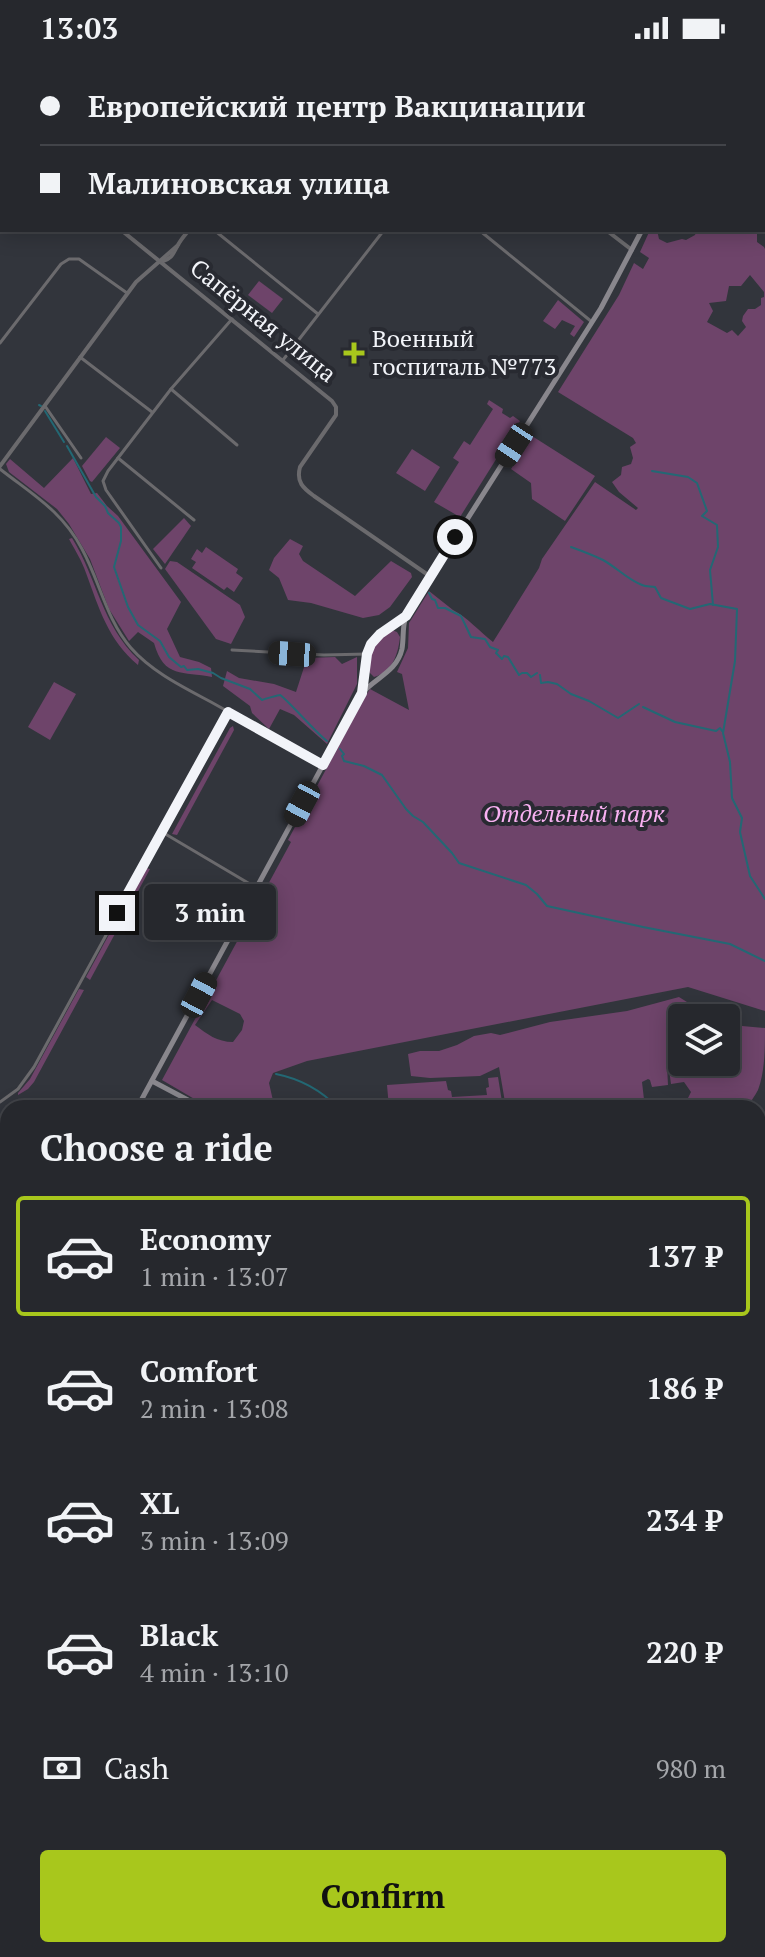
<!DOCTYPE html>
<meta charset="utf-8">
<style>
:root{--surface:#26282d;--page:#2e3035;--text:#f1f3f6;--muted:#a4a6aa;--line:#424449;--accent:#a8c71c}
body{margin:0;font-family:"PT Serif",serif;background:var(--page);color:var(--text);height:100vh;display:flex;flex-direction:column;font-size:30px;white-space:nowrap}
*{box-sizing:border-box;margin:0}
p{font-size:26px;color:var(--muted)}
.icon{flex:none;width:44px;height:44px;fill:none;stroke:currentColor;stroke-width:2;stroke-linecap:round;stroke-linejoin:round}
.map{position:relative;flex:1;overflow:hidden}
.side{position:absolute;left:0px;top:1044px;width:766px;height:858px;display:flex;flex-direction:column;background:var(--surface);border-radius:24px 24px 0 0;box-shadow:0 4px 20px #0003,0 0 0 2px var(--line)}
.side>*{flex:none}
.hud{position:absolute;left:0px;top:0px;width:766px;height:176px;box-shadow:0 4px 20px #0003,0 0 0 2px var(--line);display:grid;align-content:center;height:176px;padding:0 40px;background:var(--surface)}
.controls{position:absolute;left:668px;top:948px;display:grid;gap:16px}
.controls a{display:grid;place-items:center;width:72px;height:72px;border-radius:8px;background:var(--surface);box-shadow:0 4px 20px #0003,0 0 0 2px var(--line);font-size:40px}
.end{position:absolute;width:36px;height:36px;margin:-18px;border:10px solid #f2f4f9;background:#111;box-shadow:0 0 0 4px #111}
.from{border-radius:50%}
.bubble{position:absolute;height:56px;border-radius:8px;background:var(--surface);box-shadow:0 4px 20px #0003,0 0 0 2px var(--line);font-size:26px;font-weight:700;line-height:56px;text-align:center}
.car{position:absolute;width:24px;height:48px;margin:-24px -12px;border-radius:10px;box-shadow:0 0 6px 2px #0007;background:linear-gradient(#222 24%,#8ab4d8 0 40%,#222 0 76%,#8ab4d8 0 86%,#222 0)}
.hud b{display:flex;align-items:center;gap:28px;height:76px;font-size:30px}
.hud b+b{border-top:2px solid var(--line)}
.hud i{width:20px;height:20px;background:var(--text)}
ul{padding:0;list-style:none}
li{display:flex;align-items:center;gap:24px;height:120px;margin:0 16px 12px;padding:0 24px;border:4px solid transparent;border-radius:8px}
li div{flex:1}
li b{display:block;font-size:30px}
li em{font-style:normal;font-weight:700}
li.active{border-color:var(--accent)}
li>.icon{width:72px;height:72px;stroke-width:1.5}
h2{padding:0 40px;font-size:36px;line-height:96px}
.pay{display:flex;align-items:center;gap:20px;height:88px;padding:0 40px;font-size:30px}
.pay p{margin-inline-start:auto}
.button{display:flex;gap:16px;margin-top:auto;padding:16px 40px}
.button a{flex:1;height:92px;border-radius:8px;background:var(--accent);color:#111;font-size:32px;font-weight:700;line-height:92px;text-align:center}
.status{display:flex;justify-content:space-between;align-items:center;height:56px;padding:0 40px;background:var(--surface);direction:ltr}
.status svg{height:22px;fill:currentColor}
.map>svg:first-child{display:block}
.green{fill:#6e446a;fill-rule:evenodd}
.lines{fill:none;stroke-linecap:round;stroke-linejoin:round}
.stream{stroke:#236874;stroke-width:2}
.minor{stroke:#6b6a6d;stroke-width:3}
.tertiary{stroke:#6b6a6d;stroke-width:4}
.secondary{stroke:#89878d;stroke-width:5}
.rail{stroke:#b1b3b9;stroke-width:2;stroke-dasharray:14 14;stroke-linecap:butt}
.route{stroke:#f2f4f9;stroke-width:10}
.poi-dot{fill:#a8c71c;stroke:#282a31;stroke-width:3}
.labels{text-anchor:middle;stroke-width:8;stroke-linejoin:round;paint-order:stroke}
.street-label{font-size:24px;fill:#f2f4f9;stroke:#282a31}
.poi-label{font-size:24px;fill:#f2f4f9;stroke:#282a31;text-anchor:start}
.park-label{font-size:24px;font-style:italic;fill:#f9b1f2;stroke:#282a31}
</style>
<div class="status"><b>13:03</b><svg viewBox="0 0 49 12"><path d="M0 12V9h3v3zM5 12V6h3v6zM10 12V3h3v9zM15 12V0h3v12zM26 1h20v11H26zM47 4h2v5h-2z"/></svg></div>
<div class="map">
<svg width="765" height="1901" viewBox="0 0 765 1901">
<rect width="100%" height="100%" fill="#32353c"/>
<g class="green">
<path d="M650,174H657L659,183L667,187L682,183L686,184L695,179L697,174H757V186L764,191L765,193V955L688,931L307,1005L273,1017L269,1027L274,1049L208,1051L162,1024L291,786L288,784L366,639L370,633L409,654L402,618L397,616L408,592L409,567L429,535L453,554C467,561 480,576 493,586L539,512L542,503L595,426L636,454L638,452L619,436L612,426L621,419L622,411L631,408L633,402L630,391L636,387L633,382L558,336L619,239L634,207L643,213L649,202L640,196ZM750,219L764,236V241L761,242V249L755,253H748L743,260L742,265L746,271L738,280L732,274L727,277L707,266L713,255L709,247L726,245L729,230H741ZM212,944L240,958L244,965L242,974L233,986C217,986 207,978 195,969Z"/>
<path d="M259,225L283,243L272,257L248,239Z"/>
<path d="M558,244L584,266L574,281L570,278L575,270L562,264L555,273L543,265Z"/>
<path d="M489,344L503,353L502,357L510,362L513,360L520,365L460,461L434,446L459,406L453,402L464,385L470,389L493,353L487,348Z"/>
<path d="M532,380L595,420L565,465L532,443L531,427L511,413Z"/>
<path d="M106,381L120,392L92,426L90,425L82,410Z"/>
<path d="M412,393L440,411L425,435L396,417Z"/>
<path d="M73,402L91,438L97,437L107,450L118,460L181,546L167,573L180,601L199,606L211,612L212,621C183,615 164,623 154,587L138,576L129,585L109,553L90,503L69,468L57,453L9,416L6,408L10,403L44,432Z"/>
<path d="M184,462L191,470L165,508L153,493Z"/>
<path d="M72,482C98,524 101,568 139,604L138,609C108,584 99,552 86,517C82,505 75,494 69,483Z"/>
<path d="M290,483L303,490L299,498L303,505L355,540L391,505L411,517L412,521L390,551L379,559L363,562L311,547L288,544L279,522L269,514L274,502Z"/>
<path d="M206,491L238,513L236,517L243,522L234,536L227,531L224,534L192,512L196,506L191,503L197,493L202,497Z"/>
<path d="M170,505L177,506L240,549L245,561L231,588L216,583L165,513Z"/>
<path d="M392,574L397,576L400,581C398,599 392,616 374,621L367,614C367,596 375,581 392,574Z"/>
<path d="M335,601L342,608L357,601V628L327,688L294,659L280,653L269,673L252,657L250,650L223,630L227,615L239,622L274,628L296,636L307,602Z"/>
<path d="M54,626L76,638L50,684L28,671Z"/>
<path d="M233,670L234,674L177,779L172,778L230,672Z"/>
<path d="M145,812L150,813L90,924L86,921Z"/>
<path d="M79,933L84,934L34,1026L28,1033L18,1039V1037L30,1023Z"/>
<path d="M679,941L687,946L697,962H682V1006H706L707,1013L710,1017L723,1011V1006H726V990L742,970L765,972C765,993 765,1015 758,1034C755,1040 750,1046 747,1052H701L688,1042L691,1036L684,1026L671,1028L666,991L668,1029L652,1031L650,1024L648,1023L642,1026L645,1052H506L499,1011L480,1020L430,1022L411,1020L408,998L420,995H439L457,989L474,980L491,977L500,979L550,966L627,955Z"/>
<path d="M498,1021L503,1052H389L387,1029L446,1025L448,1034L451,1035L452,1041L487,1039L486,1032L489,1031L488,1022Z"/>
<path d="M0,1187L8,1193V1246L0,1247V1208L6,1199L0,1193Z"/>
<path d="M8,1344V1650L7,1649L1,1651L0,1347Z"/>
<path d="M758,1615L762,1625H765V1729L760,1731L765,1751L758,1747Z"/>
<path d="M8,1663V1733L0,1735V1715L3,1711L2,1709L0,1710V1667Z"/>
<path d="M758,1749L765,1754V1847H758Z"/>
<path d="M8,1810V1894H46L40,1901H17L14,1899L12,1901L0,1884V1815Z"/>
<path d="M758,1863L765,1864V1901H141L138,1894H758Z"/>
<path d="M66,1894H131L134,1901H56Z"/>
</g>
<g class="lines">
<g class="stream">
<path d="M39,349L41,350"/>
<path d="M45,355L64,386"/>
<path d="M67,390L96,441L105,450L108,457L119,467L121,471V485L114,511L128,551L138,569L160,585L169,601L181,611L184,610L187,614L198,613L213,617L221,622L250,633L262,644C264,643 279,639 280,639C284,640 318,679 327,685"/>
<path d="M652,415L688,421L697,427L707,455L702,460L717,469L718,491L710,514L713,549"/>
<path d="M571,491C582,495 593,499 603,504C616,511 628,524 642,529C646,531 651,530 655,531L661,542L690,553L710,548L737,553L735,605L723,677L730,706L732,742L742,762L740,776L750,820L765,843"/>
<path d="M429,537L432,543L435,544L438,552H445L461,560L471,581L485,583L490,591L498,594L496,597L502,603L504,600L508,601L519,619L522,617H527L531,621L537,617"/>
<path d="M540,619L541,627L548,626L557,628L571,638L589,645L618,662L639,648"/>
<path d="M643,651L675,666L716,675L720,672L722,675"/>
<path d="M340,693L344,698L342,700L344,705L364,710L382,719L406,753L413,760L423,766L452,797L459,807L526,829L537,838L547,850L643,871L730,888L765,905"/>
<path d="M276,1018C301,1023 321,1034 338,1052"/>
<path d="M758,1068L765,1062"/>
<path d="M0,1238H7L8,1230"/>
<path d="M758,1277L765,1272"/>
<path d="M0,1395L8,1411"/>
<path d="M0,1417L8,1420"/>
<path d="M0,1489L6,1490L8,1495"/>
<path d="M0,1526L8,1524"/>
<path d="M0,1551H8"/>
<path d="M0,1571L8,1581"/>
<path d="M758,1658H765"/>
<path d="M758,1663H765"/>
<path d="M758,1757L761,1754"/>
<path d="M260,1894L262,1897L275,1894"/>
<path d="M286,1894L294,1900L302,1901"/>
<path d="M295,1894L304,1901"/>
<path d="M350,1894L352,1901"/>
<path d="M359,1894L361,1901"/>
<path d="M426,1894L438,1901"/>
<path d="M432,1894L447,1901"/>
<path d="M593,1894L601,1901"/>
<path d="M602,1894L610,1901"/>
<path d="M227,1899L234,1901"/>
<path d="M665,1899V1894"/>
<path d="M247,1901L248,1894"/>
<path d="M250,1901L251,1894"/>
<path d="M403,1901V1894"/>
<path d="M407,1901L408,1894"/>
<path d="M480,1901L492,1894"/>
<path d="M490,1901L493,1899L495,1901"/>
<path d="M500,1901L497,1897L501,1894"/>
<path d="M558,1901L561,1894"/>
</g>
<g class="minor">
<path d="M522,0L524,2"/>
<path d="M214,174L318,258"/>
<path d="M479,174L592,266"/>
<path d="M0,287L61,208L69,203H79L127,237"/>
<path d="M80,301L152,356"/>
<path d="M283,304L384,174"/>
<path d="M171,333L237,389"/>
<path d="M45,350L81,402"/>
<path d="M118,402L194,464"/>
<path d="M0,413C33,439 62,455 82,493C100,526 106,563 131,592C152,616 183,631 211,646C249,667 286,688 323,709"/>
<path d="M161,512L106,434L103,425L108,415L171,333L232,263"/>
<path d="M232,594L324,599L367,598"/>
<path d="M162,776L255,831"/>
<path d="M0,1046L18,1033L34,1011L228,656"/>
<path d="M758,1184L765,1178"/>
<path d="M758,1226L765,1236"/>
<path d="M758,1343H765"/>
<path d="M758,1496L765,1489"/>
<path d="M758,1568L765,1565"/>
<path d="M758,1579L765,1594"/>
</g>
<g class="tertiary">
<path d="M392,0L394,2"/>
<path d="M318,2L319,0"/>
<path d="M0,76L2,77"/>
<path d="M121,174L332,345L336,351V359L300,411C296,426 303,432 314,440L431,521"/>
<path d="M606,174L632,194"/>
<path d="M163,205C173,202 173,197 178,189C181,183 185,179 189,174"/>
<path d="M0,410L136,226L177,190"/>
<path d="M0,1176L8,1185"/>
</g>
<g class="secondary">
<path d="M727,2L728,0"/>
<path d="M363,636C377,621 397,615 402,593C404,581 402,571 406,560L601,252L642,174"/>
<path d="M152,1025L203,1052"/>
<path d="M137,1052L362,637C367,617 362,595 378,579C386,572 397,567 406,560"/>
<path d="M252,1052H271"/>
<path d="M758,1153L765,1145"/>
<path d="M0,1341L8,1338"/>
</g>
<g class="rail">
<path d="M758,1087L765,1082"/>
<path d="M0,1291L8,1292"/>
</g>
</g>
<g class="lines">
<path class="route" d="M117,857L228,656L323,709L362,637L367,598L371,588L380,578L406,560L455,481"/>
</g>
<path class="poi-dot" d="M350 285h8v8h8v8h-8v8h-8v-8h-8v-8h8z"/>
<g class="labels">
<g class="street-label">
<text transform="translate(263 265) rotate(39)" y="8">Сапёрная улица</text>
</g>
<g class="poi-label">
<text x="372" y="291">Военный<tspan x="372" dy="28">госпиталь №773</tspan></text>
</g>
<g class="park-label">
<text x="574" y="766">Отдельный парк</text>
</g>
</g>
</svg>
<div class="controls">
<a><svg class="icon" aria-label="layers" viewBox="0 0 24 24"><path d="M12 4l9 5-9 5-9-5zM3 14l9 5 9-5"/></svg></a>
</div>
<i class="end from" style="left:455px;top:481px"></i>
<i class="end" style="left:117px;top:857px"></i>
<div class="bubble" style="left:144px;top:828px;width:132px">3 min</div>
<i class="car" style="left:514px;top:389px;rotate:213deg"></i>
<i class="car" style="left:292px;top:598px;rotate:274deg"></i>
<i class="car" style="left:302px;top:748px;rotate:208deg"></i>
<i class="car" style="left:199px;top:939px;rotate:28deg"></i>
<div class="hud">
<b><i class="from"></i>Европейский центр Вакцинации</b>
<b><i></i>Малиновская улица</b>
</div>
<section class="side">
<h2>Choose a ride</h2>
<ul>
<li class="active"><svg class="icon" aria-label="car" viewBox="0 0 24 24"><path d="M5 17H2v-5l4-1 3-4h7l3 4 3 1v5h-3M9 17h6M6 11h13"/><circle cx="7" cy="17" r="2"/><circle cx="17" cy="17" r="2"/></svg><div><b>Economy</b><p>1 min · 13:07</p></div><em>137 ₽</em></li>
<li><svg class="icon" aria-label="car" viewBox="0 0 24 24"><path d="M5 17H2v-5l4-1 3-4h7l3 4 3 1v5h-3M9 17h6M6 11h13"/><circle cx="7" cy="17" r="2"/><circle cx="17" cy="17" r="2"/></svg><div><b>Comfort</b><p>2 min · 13:08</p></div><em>186 ₽</em></li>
<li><svg class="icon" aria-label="car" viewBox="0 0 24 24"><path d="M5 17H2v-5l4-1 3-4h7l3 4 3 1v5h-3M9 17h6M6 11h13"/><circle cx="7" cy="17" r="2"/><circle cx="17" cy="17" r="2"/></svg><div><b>XL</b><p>3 min · 13:09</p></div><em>234 ₽</em></li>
<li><svg class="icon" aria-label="car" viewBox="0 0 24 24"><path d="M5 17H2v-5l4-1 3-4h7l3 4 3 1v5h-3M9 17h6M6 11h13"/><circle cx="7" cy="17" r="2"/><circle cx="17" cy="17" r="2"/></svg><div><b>Black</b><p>4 min · 13:10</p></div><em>220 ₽</em></li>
</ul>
<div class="pay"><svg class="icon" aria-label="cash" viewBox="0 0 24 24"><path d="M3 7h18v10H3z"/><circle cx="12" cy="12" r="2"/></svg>Cash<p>980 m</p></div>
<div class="button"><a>Confirm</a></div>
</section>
</div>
